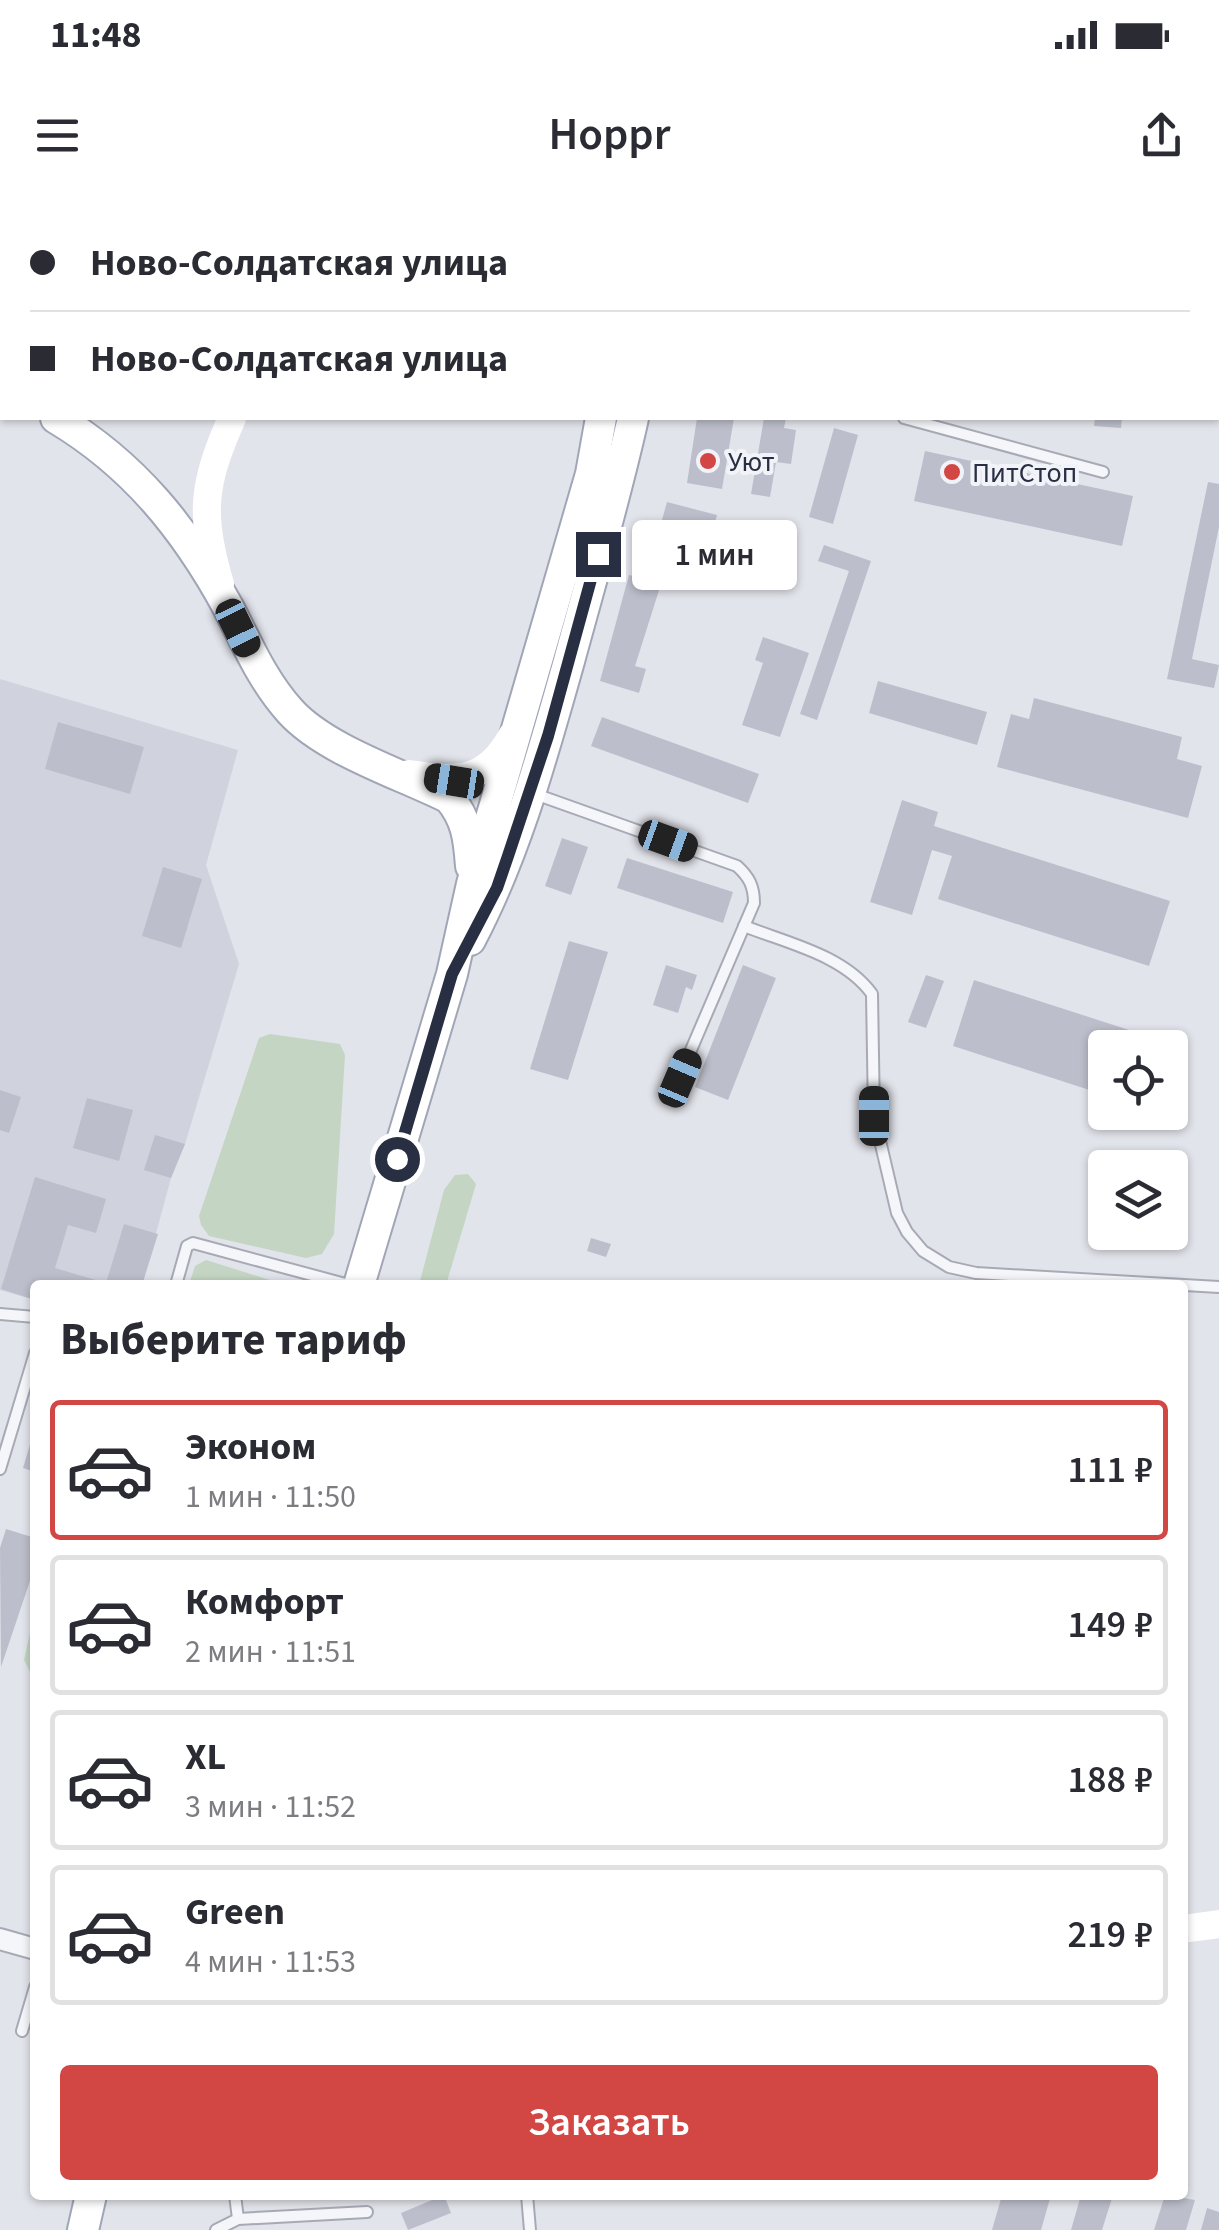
<!DOCTYPE html>
<html lang="ru">
<meta charset="utf-8">
<style>
:root{--surface:#fff;--page:#f7f7f7;--text:#2b2b33;--muted:#7c7c81;--line:#e1e1e2;--accent:#d24644}
body{margin:0;font-family:"Source Sans 3",sans-serif;background:var(--page);color:var(--text);height:100vh;display:flex;flex-direction:column;font-size:38px;white-space:nowrap}
*{box-sizing:border-box;margin:0}
p{font-size:32px;color:var(--muted)}
.icon{flex:none;width:55px;height:55px;fill:none;stroke:currentColor;stroke-width:2;stroke-linecap:round;stroke-linejoin:round}
.map{position:relative;flex:1;overflow:hidden}
.panel{position:absolute;left:30px;top:1080px;width:1158px;height:920px;display:flex;flex-direction:column;background:var(--surface);border-radius:10px;box-shadow:0 2px 8px #0004}
.panel>*{flex:none}
.hud{position:absolute;left:0px;top:0px;width:1220px;height:220px;box-shadow:0 2px 8px #0004;display:grid;align-content:center;height:220px;padding:0 30px;background:var(--surface)}
.fabs{position:absolute;left:1088px;top:830px;display:grid;gap:20px}
.fabs a{display:grid;place-items:center;width:100px;height:100px;border-radius:10px;background:var(--surface);box-shadow:0 2px 8px #0004;font-size:50px}
.end{position:absolute;width:45px;height:45px;margin:-22px;border:12px solid #292f43;background:#fff;box-shadow:0 0 0 5px #fff}
.from{border-radius:50%}
.bubble{position:absolute;height:70px;border-radius:10px;background:var(--surface);box-shadow:0 2px 8px #0004;font-size:32px;font-weight:600;line-height:70px;text-align:center}
.car{position:absolute;width:30px;height:60px;margin:-30px -15px;border-radius:12px;box-shadow:0 0 8px 2px #0007;background:linear-gradient(#222 24%,#8ab4d8 0 40%,#222 0 76%,#8ab4d8 0 86%,#222 0)}
.hud b{display:flex;align-items:center;gap:35px;height:95px;font-size:38px}
.hud b+b{border-top:2px solid var(--line)}
.hud i{width:25px;height:25px;background:var(--text)}
ul{padding:0;list-style:none}
li{display:flex;align-items:center;gap:30px;height:140px;margin:0 20px 15px;padding:0 10px;border:5px solid var(--line);border-radius:10px}
li div{flex:1}
li b{display:block;font-size:38px}
li em{font-style:normal;font-weight:600}
li.active{border-color:var(--accent)}
li>.icon{width:90px;height:90px;stroke-width:1.5}
h2{padding:0 30px;font-size:45px;line-height:120px}
.cta{display:flex;gap:20px;margin-top:auto;padding:20px 30px}
.cta a{flex:1;height:115px;border-radius:10px;background:var(--accent);color:#fff;font-size:40px;font-weight:600;line-height:115px;text-align:center}
.status{display:flex;justify-content:space-between;align-items:center;height:70px;padding:0 50px;background:var(--surface);direction:ltr}
.status svg{height:28px;fill:currentColor}
header{display:flex;justify-content:space-between;align-items:center;height:130px;padding:0 30px;background:var(--surface);font-size:45px;font-weight:600}
.map>svg:first-child{display:block}
.built{fill:#d0d3dd}
.green{fill:#c4d5c3}
.building{fill:#bcbfcb}
.lines{fill:none;stroke-linecap:round;stroke-linejoin:round}
.lane-casing{stroke:#a7aab5;stroke-width:14}
.street-casing{stroke:#a7aab5;stroke-width:24}
.primary-casing{stroke:#a1a6b7;stroke-width:34}
.highway-casing{stroke:#898fa2;stroke-width:39}
.lane{stroke:#f5f6f9;stroke-width:10}
.street{stroke:#f5f6f9;stroke-width:20}
.secondary{stroke:#fff;stroke-width:28}
.primary{stroke:#fff;stroke-width:30}
.highway{stroke:#fff;stroke-width:35}
.route{stroke:#292f43;stroke-width:12}
.poi-dot{fill:#d24644;stroke:#f2f3f8;stroke-width:4}
.labels{text-anchor:middle;stroke-width:8;stroke-linejoin:round;paint-order:stroke}
.poi-label{font-size:28px;fill:#292f43;stroke:#f2f3f8;text-anchor:start}
</style>
<div class="status"><b>11:48</b><svg viewBox="0 0 49 12"><path d="M0 12V9h3v3zM5 12V6h3v6zM10 12V3h3v9zM15 12V0h3v12zM26 1h20v11H26zM47 4h2v5h-2z"/></svg></div>
<header><svg class="icon" aria-label="menu" viewBox="0 0 24 24"><path d="M4 6h16M4 12h16M4 18h16"/></svg>Hoppr<svg class="icon" aria-label="share" viewBox="0 0 24 24"><path d="M12 15V3M7 8l5-5 5 5M5 13v7h14v-7"/></svg></header>
<div class="map">
<svg width="1219" height="2030" viewBox="0 0 1219 2030">
<rect width="100%" height="100%" fill="#e2e4eb"/>
<path class="built" d="M0,479L238,550L206,665L239,764L185,944L171,978L142,1085H35V1100L0,1090Z"/>
<g class="green">
<path d="M270,834L340,844L345,855L334,1034L322,1054L306,1058L209,1036L201,1025L199,1016L259,838Z"/>
<path d="M468,974L476,984L446,1085H419L444,990L455,975Z"/>
<path d="M206,1060L286,1085H189L195,1066Z"/>
<path d="M35,1410V1482L24,1460Z"/>
</g>
<g class="building">
<path d="M697,218H734L722,289L687,283Z"/>
<path d="M764,218H786L784,228L796,230L791,264L776,262L770,297L751,294Z"/>
<path d="M1095,218H1122L1121,228L1094,226Z"/>
<path d="M834,228L858,235L833,324L809,317Z"/>
<path d="M925,251L1133,296L1122,346L914,301Z"/>
<path d="M1208,282L1219,284V327L1192,459L1219,465L1214,488L1167,479Z"/>
<path d="M667,302L717,315L710,340L660,327Z"/>
<path d="M824,345L871,361L817,520L800,514L849,371L818,361Z"/>
<path d="M629,375L661,384L635,466L646,469L639,493L600,481Z"/>
<path d="M763,437L809,453L780,537L742,525L763,463L755,460Z"/>
<path d="M878,481L987,512L977,545L869,513Z"/>
<path d="M1034,498L1182,537L1177,559L1202,566L1188,618L997,567L1011,514L1029,519Z"/>
<path d="M602,517L759,574L748,603L591,546Z"/>
<path d="M58,522L144,547L130,594L45,569Z"/>
<path d="M902,600L938,612L934,626L1170,701L1149,766L938,699L952,656L932,650L912,715L870,702Z"/>
<path d="M562,638L588,647L571,695L545,686Z"/>
<path d="M627,658L733,692L723,723L617,688Z"/>
<path d="M163,667L202,679L181,748L142,736Z"/>
<path d="M569,741L608,752L568,880L530,869Z"/>
<path d="M666,765L697,775L692,790L686,787L678,813L653,805Z"/>
<path d="M743,765L776,778L728,900L695,887Z"/>
<path d="M926,775L944,781L926,828L908,822Z"/>
<path d="M974,780L1185,848L1171,892L1170,848H1105V895L953,846Z"/>
<path d="M0,890L21,897L9,933L0,930Z"/>
<path d="M87,898L133,910L119,961L73,948Z"/>
<path d="M155,935L185,944L171,978L144,970Z"/>
<path d="M35,977L106,999L96,1033L68,1025L55,1068L106,1083L124,1024L158,1034L142,1085H35V1100L1,1089Z"/>
<path d="M591,1038L611,1044L606,1057L587,1051Z"/>
<path d="M34,1231H35V1272L23,1268Z"/>
<path d="M6,1329L35,1338V1366L1,1467L0,1348Z"/>
<path d="M444,1995L451,2013L408,2030L401,2013Z"/>
<path d="M1002,1995H1051L1041,2030H992Z"/>
<path d="M1081,1995H1113L1102,2030H1071Z"/>
<path d="M1165,1995L1195,2000L1186,2030H1154Z"/>
<path d="M1207,2008L1219,2012V2030H1201Z"/>
</g>
<g class="lines">
<g class="lane-casing">
<g id="lane">
<path d="M904,218L1103,272"/>
<path d="M535,594L737,666C749,677 754,686 754,703L679,878"/>
<path d="M744,726C787,743 844,755 872,794L874,915L897,1013L907,1032L923,1051L949,1067L976,1073L1219,1087"/>
<path d="M176,1085L187,1046L193,1043L349,1085"/>
<path d="M0,1114L35,1117"/>
<path d="M0,1269L35,1153"/>
<path d="M22,1831L35,1787"/>
<path d="M527,1995L530,2030"/>
<path d="M238,2019L367,2012"/>
<path d="M216,2030L238,2019L235,1995"/>
</g>
</g>
<g class="street-casing">
<path id="street" d="M0,1739L35,1749"/>
</g>
<g class="primary-casing">
<g id="primary">
<path d="M36,0L37,2"/>
<path d="M622,0V2"/>
<path d="M685,0L686,2"/>
<path d="M662,2V0"/>
<path d="M919,2L922,0"/>
<path d="M0,194H2"/>
<path d="M56,218C133,264 185,328 228,407C247,443 262,480 290,511C325,550 401,574 449,598C467,619 469,639 471,666"/>
<path d="M470,740C516,653 542,556 569,461C591,380 615,299 633,218"/>
<path d="M359,1085L452,774L472,684L591,274L601,218"/>
<path d="M83,2030L91,1995"/>
</g>
</g>
<g class="highway-casing">
<g id="highway">
<path d="M1218,75H1219"/>
<path d="M0,96H2"/>
<path d="M1218,124H1219"/>
<path d="M0,142H2"/>
</g>
</g>
<use href="#lane" class="lane"/>
<use href="#street" class="street"/>
<g class="secondary">
<path d="M220,384C199,314 203,284 232,218"/>
<path d="M409,574C458,581 486,583 512,536"/>
<path d="M1182,1729L1219,1724"/>
</g>
<use href="#primary" class="primary"/>
<use href="#highway" class="highway"/>
</g>
<g class="lines">
<path class="route" d="M397,959L452,774L497,688L508,656L548,536L598,354"/>
</g>
<g class="poi-dot">
<circle cx="708" cy="261" r="10"/>
<circle cx="952" cy="272" r="10"/>
</g>
<g class="labels">
<g class="poi-label">
<text x="728" y="271">Уют</text>
<text x="972" y="282">ПитСтоп</text>
</g>
</g>
</svg>
<div class="fabs">
<a><svg class="icon" aria-label="locate" viewBox="0 0 24 24"><circle cx="12" cy="12" r="6"/><path d="M12 2v4M12 18v4M2 12h4M18 12h4"/></svg></a>
<a><svg class="icon" aria-label="layers" viewBox="0 0 24 24"><path d="M12 4l9 5-9 5-9-5zM3 14l9 5 9-5"/></svg></a>
</div>
<i class="end from" style="left:397px;top:959px"></i>
<i class="end" style="left:598px;top:354px"></i>
<div class="bubble" style="left:632px;top:320px;width:165px">1 мин</div>
<i class="car" style="left:238px;top:428px;rotate:154deg"></i>
<i class="car" style="left:454px;top:581px;rotate:279deg"></i>
<i class="car" style="left:668px;top:641px;rotate:110deg"></i>
<i class="car" style="left:680px;top:878px;rotate:23deg"></i>
<i class="car" style="left:874px;top:916px;rotate:0deg"></i>
<div class="hud">
<b><i class="from"></i>Ново-Солдатская улица</b>
<b><i></i>Ново-Солдатская улица</b>
</div>
<section class="panel">
<h2>Выберите тариф</h2>
<ul>
<li class="active"><svg class="icon" aria-label="car" viewBox="0 0 24 24"><path d="M5 17H2v-5l4-1 3-4h7l3 4 3 1v5h-3M9 17h6M6 11h13"/><circle cx="7" cy="17" r="2"/><circle cx="17" cy="17" r="2"/></svg><div><b>Эконом</b><p>1 мин · 11:50</p></div><em>111 ₽</em></li>
<li><svg class="icon" aria-label="car" viewBox="0 0 24 24"><path d="M5 17H2v-5l4-1 3-4h7l3 4 3 1v5h-3M9 17h6M6 11h13"/><circle cx="7" cy="17" r="2"/><circle cx="17" cy="17" r="2"/></svg><div><b>Комфорт</b><p>2 мин · 11:51</p></div><em>149 ₽</em></li>
<li><svg class="icon" aria-label="car" viewBox="0 0 24 24"><path d="M5 17H2v-5l4-1 3-4h7l3 4 3 1v5h-3M9 17h6M6 11h13"/><circle cx="7" cy="17" r="2"/><circle cx="17" cy="17" r="2"/></svg><div><b>XL</b><p>3 мин · 11:52</p></div><em>188 ₽</em></li>
<li><svg class="icon" aria-label="car" viewBox="0 0 24 24"><path d="M5 17H2v-5l4-1 3-4h7l3 4 3 1v5h-3M9 17h6M6 11h13"/><circle cx="7" cy="17" r="2"/><circle cx="17" cy="17" r="2"/></svg><div><b>Green</b><p>4 мин · 11:53</p></div><em>219 ₽</em></li>
</ul>
<div class="cta"><a>Заказать</a></div>
</section>
</div>
